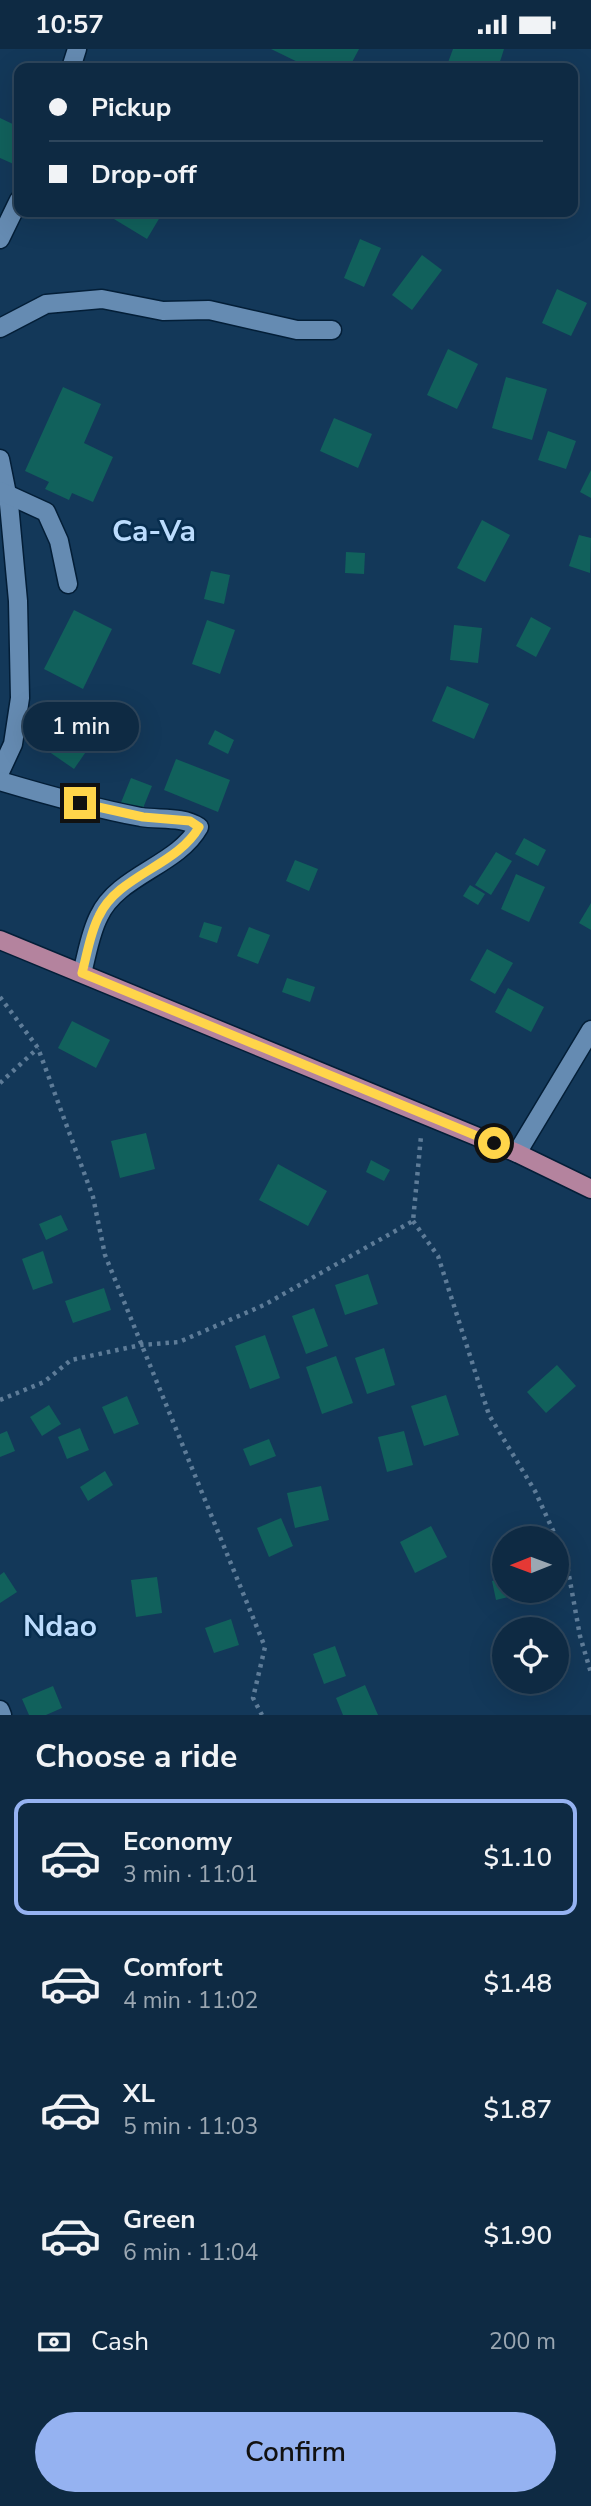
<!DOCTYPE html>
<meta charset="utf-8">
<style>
:root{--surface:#0e2a43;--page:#17324a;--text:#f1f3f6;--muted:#9ba7b2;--line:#2e465c;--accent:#95b2f1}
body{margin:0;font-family:"Nunito Sans",sans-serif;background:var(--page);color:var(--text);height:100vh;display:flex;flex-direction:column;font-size:26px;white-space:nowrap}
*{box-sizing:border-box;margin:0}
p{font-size:23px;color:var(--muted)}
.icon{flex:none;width:38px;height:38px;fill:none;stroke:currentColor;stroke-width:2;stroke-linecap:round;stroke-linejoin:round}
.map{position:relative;height:1666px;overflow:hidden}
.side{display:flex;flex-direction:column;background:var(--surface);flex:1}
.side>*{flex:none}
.banner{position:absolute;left:14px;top:14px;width:564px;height:154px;border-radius:14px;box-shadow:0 7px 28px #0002,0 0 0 2px var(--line);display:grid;align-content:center;height:154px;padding:0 35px;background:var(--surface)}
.needle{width:46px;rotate:269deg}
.buttons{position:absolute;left:492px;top:1477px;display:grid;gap:14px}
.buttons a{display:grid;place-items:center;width:77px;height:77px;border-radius:50%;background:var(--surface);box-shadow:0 7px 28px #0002,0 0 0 2px var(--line);font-size:35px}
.end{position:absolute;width:32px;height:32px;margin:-16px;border:9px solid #ffd54a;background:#111;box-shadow:0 0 0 4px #111}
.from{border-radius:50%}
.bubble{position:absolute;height:49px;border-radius:24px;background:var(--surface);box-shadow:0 7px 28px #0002,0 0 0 2px var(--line);font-size:23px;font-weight:600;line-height:49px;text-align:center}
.banner b{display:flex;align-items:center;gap:24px;height:66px;font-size:26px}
.banner b+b{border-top:2px solid var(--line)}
.banner i{width:18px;height:18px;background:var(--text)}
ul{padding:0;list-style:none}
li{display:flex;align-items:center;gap:21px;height:116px;margin:0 14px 10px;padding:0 21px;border:4px solid transparent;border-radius:14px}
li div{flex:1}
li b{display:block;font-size:26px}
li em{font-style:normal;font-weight:600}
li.current{border-color:var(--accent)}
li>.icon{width:63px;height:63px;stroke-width:1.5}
h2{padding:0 35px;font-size:32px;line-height:84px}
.pay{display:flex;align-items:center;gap:18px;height:77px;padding:0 35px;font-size:26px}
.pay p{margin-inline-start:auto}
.cta{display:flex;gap:14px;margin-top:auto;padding:14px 35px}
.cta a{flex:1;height:80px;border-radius:42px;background:var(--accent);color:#111;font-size:28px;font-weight:600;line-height:80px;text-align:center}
.status{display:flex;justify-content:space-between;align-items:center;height:49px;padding:0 35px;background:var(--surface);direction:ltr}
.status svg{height:19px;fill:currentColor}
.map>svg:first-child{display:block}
.building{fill:#11615c}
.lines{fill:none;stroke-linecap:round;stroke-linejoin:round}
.minor-casing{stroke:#031e37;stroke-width:21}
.primary-casing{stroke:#031e37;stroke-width:21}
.path{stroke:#5e7c98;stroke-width:4.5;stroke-dasharray:3.5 5;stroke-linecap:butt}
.minor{stroke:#658bb2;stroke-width:18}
.primary{stroke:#b4839e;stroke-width:18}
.route{stroke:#ffd54a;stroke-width:9}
.labels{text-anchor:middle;stroke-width:5;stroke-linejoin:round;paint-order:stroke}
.district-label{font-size:30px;font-weight:bold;fill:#bcdcfd;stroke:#072d4e}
</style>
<div class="status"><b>10:57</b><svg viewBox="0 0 49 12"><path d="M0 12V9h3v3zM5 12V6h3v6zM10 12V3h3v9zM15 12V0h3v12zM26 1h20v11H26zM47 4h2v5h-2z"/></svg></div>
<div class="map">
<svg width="591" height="1666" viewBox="0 0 591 1666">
<rect width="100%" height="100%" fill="#133859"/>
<g class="building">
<path d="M271,0H359L349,19H310Z"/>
<path d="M453,0H504L498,19H446Z"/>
<path d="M0,69L19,78L18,117L0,109Z"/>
<path d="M112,163H163L147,190L109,167Z"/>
<path d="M360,190L381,199L364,238L344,229Z"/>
<path d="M422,206L442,221L412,261L392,246Z"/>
<path d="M557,240L587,254L571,287L542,274Z"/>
<path d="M448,300L478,315L457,360L427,346Z"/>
<path d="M506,328L547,340L532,391L492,379Z"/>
<path d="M63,338L101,355L84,394L113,408L93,453L72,444L69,451L45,440L49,433L25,422Z"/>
<path d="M334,369L372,385L358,419L320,402Z"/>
<path d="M548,382L576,392L566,420L538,411Z"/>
<path d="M591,421V449L580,443Z"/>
<path d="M482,471L510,486L485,533L457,519Z"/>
<path d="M579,486L591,489L590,524L569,517Z"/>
<path d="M346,503L365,504L364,525L345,524Z"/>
<path d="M211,522L230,526L224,555L204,550Z"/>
<path d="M74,561L112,580L83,640L44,620Z"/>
<path d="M531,568L551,579L536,608L516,597Z"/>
<path d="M207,571L235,581L220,625L192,615Z"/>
<path d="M454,576L482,579L478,614L450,611Z"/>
<path d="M447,637L489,655L474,690L432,672Z"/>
<path d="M66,676L92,694L74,720L48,702Z"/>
<path d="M215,681L234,691L228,705L208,695Z"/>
<path d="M176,710L230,731L218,763L164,741Z"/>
<path d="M131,729L152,737L141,764L120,756Z"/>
<path d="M524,789L546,801L538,817L515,805Z"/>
<path d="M496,803L512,812L491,846L475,836Z"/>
<path d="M295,811L318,820L309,842L286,832Z"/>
<path d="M516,825L545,838L529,873L501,860Z"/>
<path d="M470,836L485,845L478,856L463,847Z"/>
<path d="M591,854V881L579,874Z"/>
<path d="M204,873L222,878L217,894L199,888Z"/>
<path d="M249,878L270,886L258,915L237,907Z"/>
<path d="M487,900L513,914L495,945L470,931Z"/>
<path d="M287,929L315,938L310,953L282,943Z"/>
<path d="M508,939L544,958L531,983L495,963Z"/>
<path d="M72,972L110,991L96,1019L58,999Z"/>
<path d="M146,1084L155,1120L120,1129L111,1092Z"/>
<path d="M371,1111L390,1121L384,1132L366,1123Z"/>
<path d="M278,1115L327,1142L308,1177L259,1151Z"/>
<path d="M61,1166L68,1181L46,1191L39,1175Z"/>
<path d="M43,1202L53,1234L33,1241L22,1210Z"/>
<path d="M368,1225L378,1255L345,1266L335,1236Z"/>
<path d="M104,1239L111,1261L73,1274L65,1252Z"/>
<path d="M314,1259L328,1297L306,1305L292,1267Z"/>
<path d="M265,1286L280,1329L250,1340L235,1297Z"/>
<path d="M384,1299L395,1336L367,1345L355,1309Z"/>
<path d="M336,1307L353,1354L322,1365L306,1318Z"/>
<path d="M557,1316L576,1337L546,1364L527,1343Z"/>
<path d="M446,1346L459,1386L424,1397L411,1357Z"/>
<path d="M127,1347L139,1375L114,1385L102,1358Z"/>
<path d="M49,1356L61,1375L42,1387L30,1368Z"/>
<path d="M80,1379L89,1401L67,1410L58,1388Z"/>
<path d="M7,1382L15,1402L0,1408V1385Z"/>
<path d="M404,1382L413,1416L387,1423L378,1388Z"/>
<path d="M269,1390L276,1407L250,1417L243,1400Z"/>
<path d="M105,1422L113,1436L88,1452L80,1438Z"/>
<path d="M321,1437L329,1471L295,1479L287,1444Z"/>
<path d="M281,1469L293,1497L269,1508L257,1479Z"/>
<path d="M431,1477L447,1508L415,1524L400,1493Z"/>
<path d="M4,1523L17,1543L0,1554V1526Z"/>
<path d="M157,1528L162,1564L136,1568L131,1531Z"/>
<path d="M504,1529V1542H515L516,1546L496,1551L492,1532Z"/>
<path d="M231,1570L239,1596L214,1604L205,1579Z"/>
<path d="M335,1597L346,1627L324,1635L313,1605Z"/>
<path d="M365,1636L378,1666H343L336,1649Z"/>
<path d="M53,1637L62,1659L46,1666H29L22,1650Z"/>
</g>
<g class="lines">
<g class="minor-casing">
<g id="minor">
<path d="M71,19L77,0"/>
<path d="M0,190L19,151"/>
<path d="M0,279L46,255L102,250L163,262L209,261L297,281H332"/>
<path d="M0,410L9,455L18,552L20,649L13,695L0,723"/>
<path d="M0,442L46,463L59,492L68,535"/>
<path d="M0,732C47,746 93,759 141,768C160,771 182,767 199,778C177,817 118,826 99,867C90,884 87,906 82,924"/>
<path d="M517,1104L591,981"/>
<path d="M0,1661L2,1666"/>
</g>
</g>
<g class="primary-casing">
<path id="primary" d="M0,891L517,1104L591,1140"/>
</g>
<g class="path">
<path d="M0,948L38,999L93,1148L105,1206L265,1598L253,1649L262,1666"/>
<path d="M0,1034L38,999"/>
<path d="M413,1172L438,1207L489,1366L535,1442L566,1510L580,1587L591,1624"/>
<path d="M0,1351L44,1333L71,1311L141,1296L179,1293L264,1256L413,1172L421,1087"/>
</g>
<use href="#minor" class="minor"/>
<use href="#primary" class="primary"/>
</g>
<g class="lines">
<path class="route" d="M80,754L143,768L190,772L199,778C177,817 118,826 99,867C90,884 87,906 82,924L494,1094"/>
</g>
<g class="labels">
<g class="district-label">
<text x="154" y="492">Ca-Va</text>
<text x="60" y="1587">Ndao</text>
</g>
</g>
</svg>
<div class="buttons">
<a><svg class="needle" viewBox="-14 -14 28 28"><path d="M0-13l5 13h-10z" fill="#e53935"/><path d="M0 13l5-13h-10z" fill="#9ba7b2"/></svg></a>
<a><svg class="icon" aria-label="locate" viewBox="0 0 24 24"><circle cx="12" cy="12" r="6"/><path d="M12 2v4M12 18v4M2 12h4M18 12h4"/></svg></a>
</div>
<i class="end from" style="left:494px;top:1094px"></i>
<i class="end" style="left:80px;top:754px"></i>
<div class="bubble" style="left:23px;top:653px;width:116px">1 min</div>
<div class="banner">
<b><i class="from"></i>Pickup</b>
<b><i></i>Drop-off</b>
</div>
</div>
<section class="side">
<h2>Choose a ride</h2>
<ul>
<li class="current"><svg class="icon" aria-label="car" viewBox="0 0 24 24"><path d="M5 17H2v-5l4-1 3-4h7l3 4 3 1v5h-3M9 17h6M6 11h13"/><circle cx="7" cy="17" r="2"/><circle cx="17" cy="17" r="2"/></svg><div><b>Economy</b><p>3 min · 11:01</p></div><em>$1.10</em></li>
<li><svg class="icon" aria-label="car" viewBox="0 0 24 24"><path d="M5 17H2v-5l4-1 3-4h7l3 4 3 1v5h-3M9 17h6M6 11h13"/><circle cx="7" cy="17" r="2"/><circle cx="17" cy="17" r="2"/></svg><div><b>Comfort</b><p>4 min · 11:02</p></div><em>$1.48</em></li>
<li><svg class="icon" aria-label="car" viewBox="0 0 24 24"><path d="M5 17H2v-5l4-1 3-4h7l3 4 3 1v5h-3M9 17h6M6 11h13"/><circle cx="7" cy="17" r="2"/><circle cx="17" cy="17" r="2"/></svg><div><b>XL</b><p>5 min · 11:03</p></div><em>$1.87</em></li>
<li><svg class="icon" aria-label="car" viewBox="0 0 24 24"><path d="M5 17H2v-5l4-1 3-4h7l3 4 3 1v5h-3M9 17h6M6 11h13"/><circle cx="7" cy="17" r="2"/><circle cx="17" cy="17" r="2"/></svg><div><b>Green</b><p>6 min · 11:04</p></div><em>$1.90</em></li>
</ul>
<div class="pay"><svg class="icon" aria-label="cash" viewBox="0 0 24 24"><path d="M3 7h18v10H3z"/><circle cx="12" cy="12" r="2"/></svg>Cash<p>200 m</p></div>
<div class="cta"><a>Confirm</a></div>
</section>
